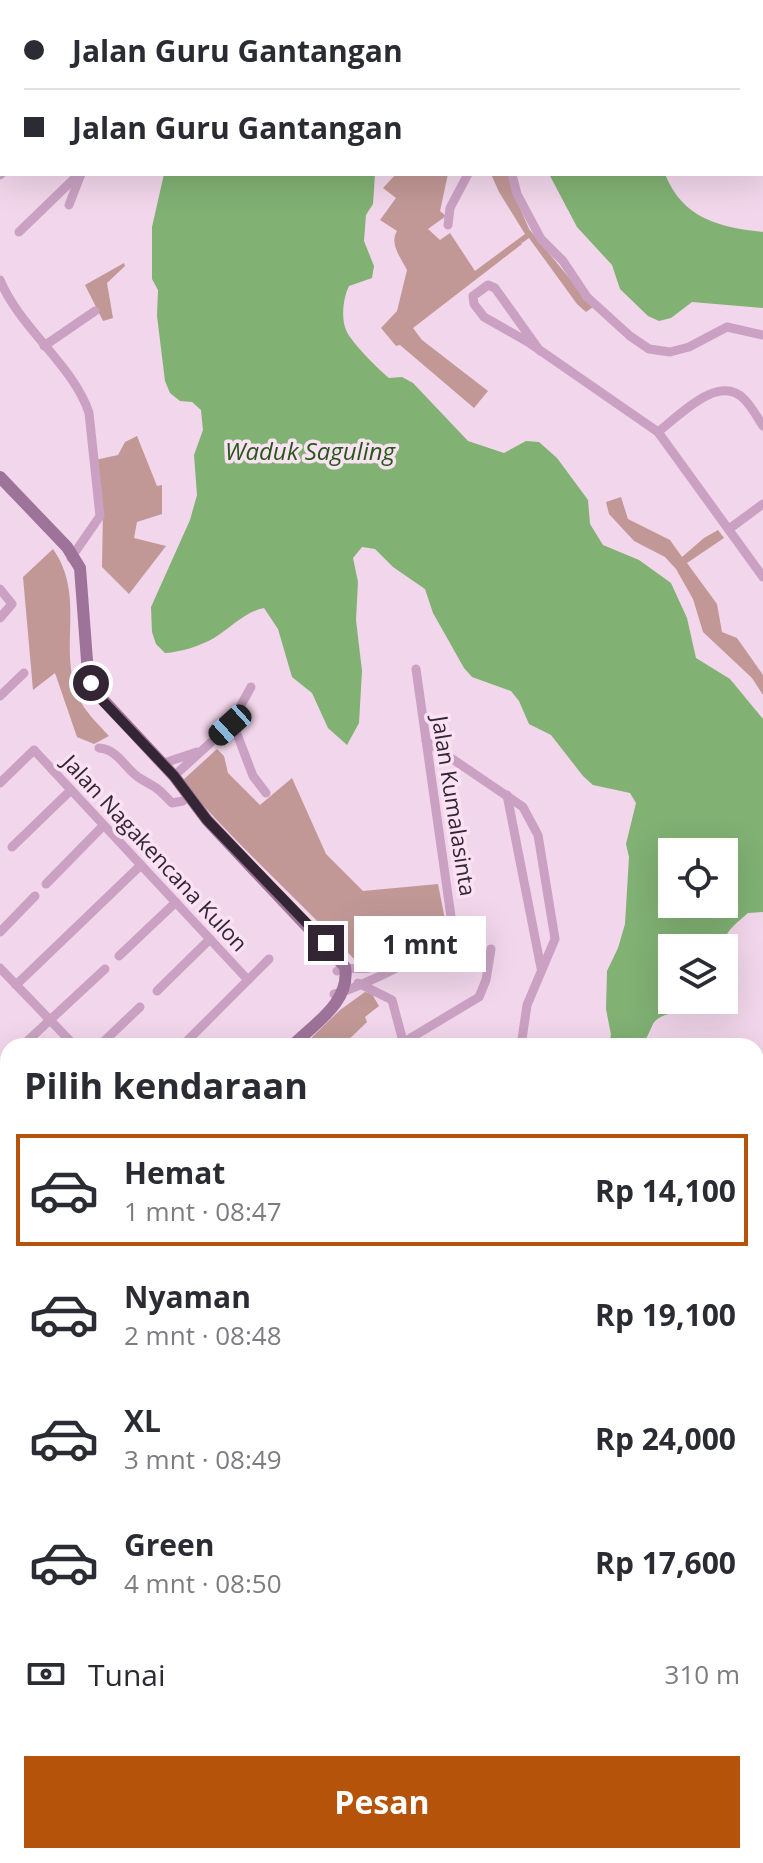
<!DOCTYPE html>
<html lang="id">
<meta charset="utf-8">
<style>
:root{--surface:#fff;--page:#f2f2f3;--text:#2b2b33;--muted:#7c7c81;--line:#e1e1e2;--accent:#b45309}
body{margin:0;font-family:"Open Sans",sans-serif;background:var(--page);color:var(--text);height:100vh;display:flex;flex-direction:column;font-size:30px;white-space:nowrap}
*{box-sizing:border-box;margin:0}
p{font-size:26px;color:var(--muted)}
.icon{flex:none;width:44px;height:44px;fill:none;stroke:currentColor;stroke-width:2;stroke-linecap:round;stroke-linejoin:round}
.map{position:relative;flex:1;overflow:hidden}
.details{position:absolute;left:0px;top:1038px;width:764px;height:826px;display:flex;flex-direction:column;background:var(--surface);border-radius:24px 24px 0 0;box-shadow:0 8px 32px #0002}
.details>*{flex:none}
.hud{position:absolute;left:0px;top:0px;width:764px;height:176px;box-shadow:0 8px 32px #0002;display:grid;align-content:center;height:176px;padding:0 24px;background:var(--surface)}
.buttons{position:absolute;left:658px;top:838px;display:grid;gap:16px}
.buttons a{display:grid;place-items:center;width:80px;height:80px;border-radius:0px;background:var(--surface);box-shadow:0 8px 32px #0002;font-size:40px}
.end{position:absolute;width:36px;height:36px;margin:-18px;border:10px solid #342534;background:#fff;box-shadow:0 0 0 4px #fff}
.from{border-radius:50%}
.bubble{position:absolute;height:56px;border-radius:0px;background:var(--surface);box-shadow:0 8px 32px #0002;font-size:26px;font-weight:700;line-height:56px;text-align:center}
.car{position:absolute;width:24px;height:48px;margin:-24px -12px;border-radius:10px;box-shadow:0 0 6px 2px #0007;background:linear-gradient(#222 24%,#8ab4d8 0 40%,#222 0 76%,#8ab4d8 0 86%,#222 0)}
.hud b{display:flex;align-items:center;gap:28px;height:76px;font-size:30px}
.hud b+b{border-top:2px solid var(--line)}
.hud i{width:20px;height:20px;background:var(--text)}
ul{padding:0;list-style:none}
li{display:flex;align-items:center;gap:24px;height:112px;margin:0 16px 12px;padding:0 8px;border:4px solid transparent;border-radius:0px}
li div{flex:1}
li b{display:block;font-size:30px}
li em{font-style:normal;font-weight:700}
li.on{border-color:var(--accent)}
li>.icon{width:72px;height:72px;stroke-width:1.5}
h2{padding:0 24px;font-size:36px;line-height:96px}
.pay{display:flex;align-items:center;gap:20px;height:88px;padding:0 24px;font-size:30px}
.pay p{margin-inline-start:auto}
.primary-button{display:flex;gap:16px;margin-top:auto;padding:16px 24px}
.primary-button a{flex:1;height:92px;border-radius:0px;background:var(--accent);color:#fff;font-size:32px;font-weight:700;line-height:92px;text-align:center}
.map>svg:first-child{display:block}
.green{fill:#c19895}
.water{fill:#81b173;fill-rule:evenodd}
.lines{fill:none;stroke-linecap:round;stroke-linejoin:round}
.street{stroke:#caa1c3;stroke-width:9}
.secondary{stroke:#9e739a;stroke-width:12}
.route{stroke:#342534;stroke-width:10}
.labels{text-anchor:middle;stroke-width:7;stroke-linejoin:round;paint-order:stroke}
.street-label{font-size:22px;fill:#342534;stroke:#fae2f3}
.water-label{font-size:24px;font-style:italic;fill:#255818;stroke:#fae2f3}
</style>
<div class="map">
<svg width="763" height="1863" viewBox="0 0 763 1863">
<rect width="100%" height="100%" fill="#f2d6eb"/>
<g class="green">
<path d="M396,174H448L440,211L446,216L428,229L440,240L450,233L475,271L525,234L499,192L491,174H510L517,201L529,229L593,307L586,312L577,304L529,238L522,243L520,241L522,244L413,328L422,340L488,391L474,408L400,345L396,346L381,328L397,311L407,270C401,258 389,244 397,231L380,220L396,198L383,188Z"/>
<path d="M124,263L125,266L107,283L113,318L103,321L85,285Z"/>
<path d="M137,436L157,486L162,485V514L137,522L134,538L166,546L129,594L102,567L103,509L95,460L118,455L125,442Z"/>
<path d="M621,497L628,519L670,540L682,557L704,538L718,530L724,538L687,563L717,604L722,632L737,638L763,675V695L752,678L703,632L693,599L676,569L665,557L634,541L609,514L606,502Z"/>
<path d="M53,549C86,596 58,647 78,696C84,711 98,724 109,736L94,744L77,737L55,673L33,690L23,577Z"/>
<path d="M217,749L224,756L228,773L260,805L292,778L326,854L363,891L438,884L449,940L365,960L353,958C297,898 235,844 182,781Z"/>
<path d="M365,992L372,994L379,1006L365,1017L367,1022L342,1046H303L340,1010Z"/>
<path d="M0,1373L8,1376V1609L0,1617V1555L5,1558L0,1553Z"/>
</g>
<g class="water">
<path d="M164,174H375L373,204L366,215L364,241L374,266L372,278L349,286C343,298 341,318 346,330C350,341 379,370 389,378L402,377L413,383L468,441L504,453L526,441L539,442L557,458L588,500L590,524L603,545L639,560L671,583L687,618L696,658L730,679L763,719V912L748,913C737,923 723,932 723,948H672V1000H723L714,1012C698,1013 662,1008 653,1024C648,1034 648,1038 640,1046H608L611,1035L606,1009L607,971L618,948L625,924L629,857L626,844L636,803L630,793L593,785L583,776L551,735L529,724L519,701L511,691L472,677L464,668L433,613L425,589L393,567L375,549L362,547L353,558L358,582L356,620L362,671L359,723L347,745L328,728L312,693L292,677L278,629L264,608C244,612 231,628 214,638C200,646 181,652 165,653L156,644L152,632L151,607L190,520L197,495L194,455L203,430L201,410L192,402L180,401L170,393L165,381L157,316L158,290L152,279V227ZM672,852H724V904H672Z"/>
<path d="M549,174H665C683,219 719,227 763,232V308L692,302L671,318L659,321L648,316L620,289L612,265L577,227Z"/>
</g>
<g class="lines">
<g class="street">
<path d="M30,2L32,0"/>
<path d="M105,2L107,0"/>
<path d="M151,2L152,0"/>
<path d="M0,18L2,20"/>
<path d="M0,31L2,29"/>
<path d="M0,103L2,101"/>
<path d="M512,174L517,194L541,239L563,261L587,297L630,336L649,349L670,352L689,347L727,327L763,335"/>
<path d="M0,175L2,173"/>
<path d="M69,205L81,174"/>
<path d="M448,225L450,208L468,174"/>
<path d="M19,232L79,174"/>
<path d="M0,280C19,327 74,366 89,413L100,516L71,558"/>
<path d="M44,346L95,311"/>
<path d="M540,351L495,288L488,285L473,296L474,304L484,317L528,342L658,432L763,577"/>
<path d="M658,432C680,415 719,373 744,399C752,407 757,417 763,426"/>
<path d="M729,529L763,504"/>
<path d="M0,589L12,604L0,618"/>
<path d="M0,696L24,673"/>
<path d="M230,725L237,734L253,776L266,793"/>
<path d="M426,741L523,807L538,835L555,939L527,1005L521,1046"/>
<path d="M99,748C120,750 124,769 141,779C158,789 157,787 172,803L183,801"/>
<path d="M161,764L197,752"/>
<path d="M174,776L230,725L251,687"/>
<path d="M0,783L34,750L248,980"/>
<path d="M507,795L541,968"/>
<path d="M12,847L71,790"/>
<path d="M46,884L103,826"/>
<path d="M0,932L35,896"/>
<path d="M119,956L176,902"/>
<path d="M0,968L75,1046"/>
<path d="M337,971C348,966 358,970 369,968C378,966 385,961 394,960C413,956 440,960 455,945L416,669"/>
<path d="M358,983L392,1000L404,1045"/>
<path d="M16,985L141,865"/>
<path d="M157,991L210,939"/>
<path d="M334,994C344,993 401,968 408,960"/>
<path d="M404,1042L479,997L486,980L491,949"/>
<path d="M22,1046L105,969"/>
<path d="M99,1046L140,1007"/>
<path d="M182,1046L269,959"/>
<path d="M8,1060V1087"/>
<path d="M756,1379L763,1382"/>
<path d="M47,1856L54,1863"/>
<path d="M158,1856L165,1863"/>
<path d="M0,1857L8,1855"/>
<path d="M121,1863L127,1856"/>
<path d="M133,1863L140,1856"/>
</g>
<g class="secondary">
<path d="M0,477L67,547L80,568L88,674L93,689L174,776L207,820L345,967C351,1002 314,1024 292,1046"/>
<path d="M0,1318L8,1311"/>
<path d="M0,1329L8,1323"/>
<path d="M756,1364L763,1366"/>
<path d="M0,1671L8,1676"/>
<path d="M0,1684L8,1689"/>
<path d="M756,1704L763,1702"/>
<path d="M756,1718L763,1715"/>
<path d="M190,1856L197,1863"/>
<path d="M205,1856L213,1863"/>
<path d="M436,1863L448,1856"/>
<path d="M460,1863L471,1856"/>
</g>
</g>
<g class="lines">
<path class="route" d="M91,683L99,697L174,776L207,820L326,943"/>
</g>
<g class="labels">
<g class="street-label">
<text transform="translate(454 806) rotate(81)" y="8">Jalan Kumalasinta</text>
<text transform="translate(155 853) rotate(47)" y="8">Jalan Nagakencana Kulon</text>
</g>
<g class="water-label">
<text x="310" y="460">Waduk Saguling</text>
</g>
</g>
</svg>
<div class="buttons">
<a><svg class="icon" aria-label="locate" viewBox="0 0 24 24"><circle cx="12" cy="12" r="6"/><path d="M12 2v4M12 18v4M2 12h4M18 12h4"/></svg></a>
<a><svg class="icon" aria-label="layers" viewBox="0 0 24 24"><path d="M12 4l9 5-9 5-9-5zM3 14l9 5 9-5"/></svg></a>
</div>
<i class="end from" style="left:91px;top:683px"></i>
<i class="end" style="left:326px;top:943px"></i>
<div class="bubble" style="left:354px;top:916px;width:132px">1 mnt</div>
<i class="car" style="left:230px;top:725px;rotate:228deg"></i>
<div class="hud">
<b><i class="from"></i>Jalan Guru Gantangan</b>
<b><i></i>Jalan Guru Gantangan</b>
</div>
<section class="details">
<h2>Pilih kendaraan</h2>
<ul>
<li class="on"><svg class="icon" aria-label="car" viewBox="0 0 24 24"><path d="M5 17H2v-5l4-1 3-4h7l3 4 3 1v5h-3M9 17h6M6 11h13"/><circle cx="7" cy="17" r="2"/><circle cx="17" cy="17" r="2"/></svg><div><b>Hemat</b><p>1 mnt · 08:47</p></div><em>Rp 14,100</em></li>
<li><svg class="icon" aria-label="car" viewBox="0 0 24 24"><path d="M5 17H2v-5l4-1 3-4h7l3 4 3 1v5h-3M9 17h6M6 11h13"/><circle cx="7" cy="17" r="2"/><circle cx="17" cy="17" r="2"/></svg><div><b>Nyaman</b><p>2 mnt · 08:48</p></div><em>Rp 19,100</em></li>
<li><svg class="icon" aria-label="car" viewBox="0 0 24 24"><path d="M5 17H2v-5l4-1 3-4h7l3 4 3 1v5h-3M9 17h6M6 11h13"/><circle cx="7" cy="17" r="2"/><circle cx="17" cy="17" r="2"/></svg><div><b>XL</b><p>3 mnt · 08:49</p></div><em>Rp 24,000</em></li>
<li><svg class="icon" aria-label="car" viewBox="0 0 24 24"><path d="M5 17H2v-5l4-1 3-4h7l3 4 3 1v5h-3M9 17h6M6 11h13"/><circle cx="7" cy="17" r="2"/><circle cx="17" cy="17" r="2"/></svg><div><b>Green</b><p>4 mnt · 08:50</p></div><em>Rp 17,600</em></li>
</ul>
<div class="pay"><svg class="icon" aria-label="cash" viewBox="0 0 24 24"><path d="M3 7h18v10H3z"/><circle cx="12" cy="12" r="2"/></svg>Tunai<p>310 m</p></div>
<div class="primary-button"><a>Pesan</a></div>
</section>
</div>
